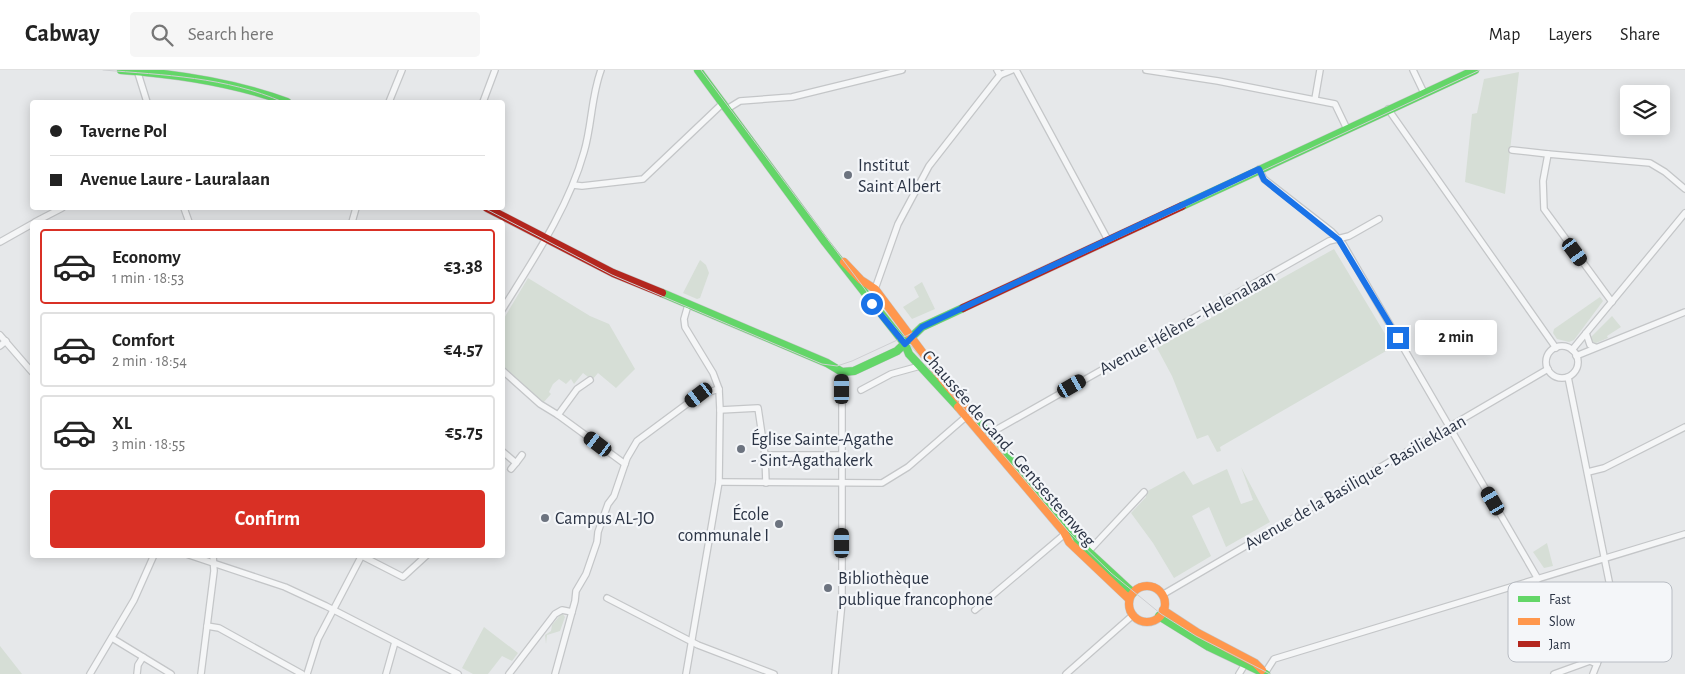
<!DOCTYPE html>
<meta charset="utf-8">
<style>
:root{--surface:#fff;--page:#f6f6f6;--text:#222;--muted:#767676;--line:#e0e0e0;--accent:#d93025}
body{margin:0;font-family:"Alegreya Sans",sans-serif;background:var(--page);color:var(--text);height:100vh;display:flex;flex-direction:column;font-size:19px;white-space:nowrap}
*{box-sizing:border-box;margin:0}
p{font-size:16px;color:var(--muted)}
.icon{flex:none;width:28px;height:28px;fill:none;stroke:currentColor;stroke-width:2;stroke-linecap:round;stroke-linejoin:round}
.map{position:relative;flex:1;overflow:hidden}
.sheet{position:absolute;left:30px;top:150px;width:475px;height:338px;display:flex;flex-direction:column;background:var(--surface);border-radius:5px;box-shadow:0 2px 12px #0003}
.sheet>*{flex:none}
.banner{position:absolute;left:30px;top:30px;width:475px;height:110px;border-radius:5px;box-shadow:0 2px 12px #0003;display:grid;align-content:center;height:110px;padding:0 20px;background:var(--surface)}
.buttons{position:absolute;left:1620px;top:15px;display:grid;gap:10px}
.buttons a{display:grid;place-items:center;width:50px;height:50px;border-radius:5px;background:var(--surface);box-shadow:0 2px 12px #0003;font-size:25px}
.end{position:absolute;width:22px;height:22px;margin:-11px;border:6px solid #1a73e8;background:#fff;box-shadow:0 0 0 2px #fff}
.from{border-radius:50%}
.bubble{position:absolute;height:35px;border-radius:5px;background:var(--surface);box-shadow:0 2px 12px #0003;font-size:16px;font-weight:700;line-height:35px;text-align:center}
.car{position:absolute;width:15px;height:30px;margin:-15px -8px;border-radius:6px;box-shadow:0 0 4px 1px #0007;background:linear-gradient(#222 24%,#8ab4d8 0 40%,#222 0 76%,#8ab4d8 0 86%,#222 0)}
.banner b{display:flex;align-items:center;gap:18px;height:48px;font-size:19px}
.banner b+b{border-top:1px solid var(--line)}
.banner i{width:12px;height:12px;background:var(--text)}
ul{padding:9px 0 0;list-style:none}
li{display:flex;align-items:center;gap:15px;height:75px;margin:0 10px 8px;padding:0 10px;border:2px solid var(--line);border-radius:5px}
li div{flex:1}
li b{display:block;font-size:19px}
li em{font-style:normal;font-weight:700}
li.active{border-color:var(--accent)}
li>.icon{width:45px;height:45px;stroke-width:1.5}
.primary-button{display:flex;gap:10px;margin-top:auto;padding:10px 20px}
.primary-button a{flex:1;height:58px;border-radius:5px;background:var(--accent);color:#fff;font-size:20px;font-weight:700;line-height:58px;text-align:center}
header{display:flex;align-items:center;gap:30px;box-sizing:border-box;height:70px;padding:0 25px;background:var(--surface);border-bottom:1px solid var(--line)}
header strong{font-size:24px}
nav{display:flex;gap:28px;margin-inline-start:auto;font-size:18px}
.search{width:350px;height:45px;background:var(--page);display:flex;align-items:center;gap:12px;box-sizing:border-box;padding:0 18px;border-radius:5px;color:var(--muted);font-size:19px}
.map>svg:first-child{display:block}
.green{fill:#d6ded6}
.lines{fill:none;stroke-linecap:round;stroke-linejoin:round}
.street-casing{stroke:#c4c6c8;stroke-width:8}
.fast-casing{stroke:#c4c6c8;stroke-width:9}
.slow-casing{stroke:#c4c6c8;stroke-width:9}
.jam-casing{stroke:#c4c6c8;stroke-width:9}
.street{stroke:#f5f6f7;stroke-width:5.5}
.fast{stroke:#63d668;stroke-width:8}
.slow{stroke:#ff974d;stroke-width:8}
.jam{stroke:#b3261e;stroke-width:8}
.tram{stroke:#cecfd2;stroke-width:1}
.route{stroke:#1a73e8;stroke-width:6}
.poi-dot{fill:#6c737f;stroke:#f4f6f9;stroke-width:2}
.labels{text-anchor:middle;stroke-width:4.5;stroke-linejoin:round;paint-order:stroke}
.poi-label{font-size:18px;fill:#2b3445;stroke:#f4f6f9;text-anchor:start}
.street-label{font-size:18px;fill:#2b3445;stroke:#f4f6f9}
.key{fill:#f4f6f9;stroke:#b8bcc3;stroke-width:1}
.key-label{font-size:14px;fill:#2b3445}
</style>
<header>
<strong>Cabway</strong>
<div class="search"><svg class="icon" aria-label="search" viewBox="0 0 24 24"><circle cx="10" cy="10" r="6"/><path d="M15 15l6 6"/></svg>Search here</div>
<nav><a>Map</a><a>Layers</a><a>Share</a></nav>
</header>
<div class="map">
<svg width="1685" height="604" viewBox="0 0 1685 604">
<rect width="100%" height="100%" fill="#e6e8ea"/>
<g class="green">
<path d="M1519,2L1505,124L1465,112L1472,44L1477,43L1484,9Z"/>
<path d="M1334,179L1393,277L1220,377L1221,381L1217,382L1208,365L1197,369L1172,306L1157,278Z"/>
<path d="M700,190L706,195L709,203L700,228L697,229L683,223Z"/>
<path d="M528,208L590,246L609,254L635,299L616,318L598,303L592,310L583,303L574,314L571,309L566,314L559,309L553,314L549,322L551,324L543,333L503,296V250Z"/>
<path d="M922,212L935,239L912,249L903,237L919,227L914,217Z"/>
<path d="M1600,227L1603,231L1574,270L1569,272L1557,269L1553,263L1554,259Z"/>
<path d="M1612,246L1621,257L1607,266L1608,268L1596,273L1591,272L1589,269Z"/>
<path d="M1241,397L1270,452L1226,477L1209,437L1192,446L1211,486L1174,508L1153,473L1131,443L1146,427L1144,423L1184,401L1193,415L1227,399L1241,434L1253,430Z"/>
<path d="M1547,473L1553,496L1544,498L1533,482Z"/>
<path d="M562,543L565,547L560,561L547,565L546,574L545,565L551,561L552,555Z"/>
<path d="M484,557L518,583L512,591L502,586L488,604H473L462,598Z"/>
<path d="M0,576L22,604H0Z"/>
</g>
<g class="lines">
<g class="street-casing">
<g id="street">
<path d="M137,0L147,32"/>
<path d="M997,0L1000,5L1012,0"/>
<path d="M1016,0L1108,170"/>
<path d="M1146,0L1218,11L1335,34L1347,59"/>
<path d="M1413,0L1424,23"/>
<path d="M1315,29L1320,0"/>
<path d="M389,32L402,0"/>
<path d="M483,32L495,0"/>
<path d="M727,39L740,31L792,27L902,0"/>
<path d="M1388,39L1556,278"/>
<path d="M1512,80L1548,84"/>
<path d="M1259,99L1264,109L1332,162L1343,174L1538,509"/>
<path d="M573,115L582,116L643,109L723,33"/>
<path d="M184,138L189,152"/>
<path d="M35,152L62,138"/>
<path d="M352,152L356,138"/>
<path d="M0,172L32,154"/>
<path d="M875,219L898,154L929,96L1000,5"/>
<path d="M1612,232L1544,139L1543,111L1548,84L1650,93L1665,102L1685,119"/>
<path d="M502,240C533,190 568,139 584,82C592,55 591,27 601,0"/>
<path d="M1586,263L1590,275L1595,277"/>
<path d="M0,265L32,302"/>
<path d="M0,276L6,271"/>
<circle cx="1562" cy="292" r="16"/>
<path d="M1572,280L1685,143"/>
<path d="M1576,286L1685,242"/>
<path d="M502,300L540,334L558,345L625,394"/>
<path d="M1568,307L1616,546L1593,604"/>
<path d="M861,320L891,304L920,296"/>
<path d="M720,340L758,338L765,385L766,413"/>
<path d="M558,345L577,319L590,310"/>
<path d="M987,365L1329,171L1349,166L1379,149"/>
<path d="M502,381L516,393L522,385"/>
<path d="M765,385H842"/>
<path d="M511,399L516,393"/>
<path d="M1588,402L1604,398L1685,357"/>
<path d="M719,412L882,413L908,397L968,345"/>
<path d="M1086,484L1144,422"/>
<path d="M189,485L285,517L326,536L458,604"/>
<path d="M362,486L403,507L427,485"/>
<path d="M1162,525L1548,299"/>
<path d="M607,528L698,575L774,604"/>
<path d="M975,540L1066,463"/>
<path d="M207,556L219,558L302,604"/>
<path d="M112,568L171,604"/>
<path d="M1265,603L1274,589L1685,464"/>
<path d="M90,604L134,530L154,485"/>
<path d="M137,604L138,595L143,587"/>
<path d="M201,604L214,501L213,485"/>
<path d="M307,604L318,569L362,485"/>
<path d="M386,604L395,572"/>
<path d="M509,604L555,544L562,540L572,542"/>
<path d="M555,604L575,531L576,521L586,504L597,472L598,462L608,434L614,426L627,388L637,371L699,325L719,319"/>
<path d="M686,604L719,412L720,340L719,319L713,303L685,257L684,249L688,235"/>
<path d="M835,604L842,532V302"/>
<path d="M1066,604L1133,545"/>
<path d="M1239,604L1247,591"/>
<path d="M1554,604L1590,591L1597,594"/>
</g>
</g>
<g class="fast-casing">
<g id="fast">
<path d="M121,0C178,4 233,12 287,32"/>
<path d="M698,0L825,172L905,274L909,284L958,337"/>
<path d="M1182,136L1475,0"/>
<path d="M662,223L827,293L842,302L854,301L897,281L922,257L963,238"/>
<path d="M976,349L1076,466L1079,473L1133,523"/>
<path d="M1159,546L1209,577L1266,604"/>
</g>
</g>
<g class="slow-casing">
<g id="slow">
<path d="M844,192L861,210L875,219L946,314L976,349"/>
<path d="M958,337L1064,462L1069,472L1129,529"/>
<circle cx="1147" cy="534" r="18"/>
<path d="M1163,540L1198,563L1255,593L1262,600"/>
</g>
</g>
<g class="jam-casing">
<g id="jam">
<path d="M487,138L613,203L662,223"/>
<path d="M963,238L1182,136"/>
</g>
</g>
<use href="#street" class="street"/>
<use href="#fast" class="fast"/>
<use href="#slow" class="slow"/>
<use href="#jam" class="jam"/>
<g class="tram">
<path d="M103,0C164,5 226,7 283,32"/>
<path d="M701,0L882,242L1068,461L1111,503L1161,544L1196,566L1270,604"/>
<path d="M484,138L612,205L822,294L837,296L852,291L1480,0"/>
</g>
</g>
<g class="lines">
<path class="route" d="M872,234L905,274L922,257L1259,99L1264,110L1339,170L1398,268"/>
</g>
<g class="poi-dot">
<circle cx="848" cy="105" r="5"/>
<circle cx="741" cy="379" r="5"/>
<circle cx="545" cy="448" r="5"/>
<circle cx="779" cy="454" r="5"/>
<circle cx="828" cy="518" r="5"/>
</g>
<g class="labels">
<g class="poi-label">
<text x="858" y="101">Institut<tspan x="858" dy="21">Saint Albert</tspan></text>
<text x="751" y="375">Église Sainte-Agathe<tspan x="751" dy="21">- Sint-Agathakerk</tspan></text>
<text x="769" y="450" text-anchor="end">École<tspan x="769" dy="21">communale I</tspan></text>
<text x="555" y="454">Campus AL-JO</text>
<text x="838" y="514">Bibliothèque<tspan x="838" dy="21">publique francophone</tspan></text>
</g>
<g class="street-label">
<text transform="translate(1187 252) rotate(-29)" y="6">Avenue Hélène - Helenalaan</text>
<text transform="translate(1009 378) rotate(49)" y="6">Chaussée de Gand - Gentsesteenweg</text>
<text transform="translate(1355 412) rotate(-30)" y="6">Avenue de la Basilique - Basilieklaan</text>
</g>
</g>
<rect x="1508" y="512" width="164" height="80" rx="8" class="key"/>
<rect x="1518" y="526" width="22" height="6" fill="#63d668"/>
<rect x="1518" y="548" width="22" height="7" fill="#ff974d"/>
<rect x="1518" y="571" width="22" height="6" fill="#b3261e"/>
<g class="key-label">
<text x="1549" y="534">Fast</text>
<text x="1549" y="556">Slow</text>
<text x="1549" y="579">Jam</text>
</g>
</svg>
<div class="buttons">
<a><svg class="icon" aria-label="layers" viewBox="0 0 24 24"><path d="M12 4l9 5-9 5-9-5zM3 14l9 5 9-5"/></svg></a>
</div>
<i class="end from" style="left:872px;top:234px"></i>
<i class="end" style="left:1398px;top:268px"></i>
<div class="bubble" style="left:1415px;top:250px;width:82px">2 min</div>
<i class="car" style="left:1575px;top:182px;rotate:144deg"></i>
<i class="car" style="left:1072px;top:316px;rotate:60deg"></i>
<i class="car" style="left:842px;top:319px;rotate:0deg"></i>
<i class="car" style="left:699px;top:325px;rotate:233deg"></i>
<i class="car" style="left:598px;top:374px;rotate:307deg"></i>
<i class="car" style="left:1493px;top:431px;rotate:330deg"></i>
<i class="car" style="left:842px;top:473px;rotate:0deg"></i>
<div class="banner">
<b><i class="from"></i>Taverne Pol</b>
<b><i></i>Avenue Laure - Lauralaan</b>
</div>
<section class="sheet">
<ul>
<li class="active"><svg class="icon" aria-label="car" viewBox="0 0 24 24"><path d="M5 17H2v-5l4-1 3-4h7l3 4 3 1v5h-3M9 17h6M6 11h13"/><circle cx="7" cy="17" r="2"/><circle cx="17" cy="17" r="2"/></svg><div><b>Economy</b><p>1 min · 18:53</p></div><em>€3.38</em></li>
<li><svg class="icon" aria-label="car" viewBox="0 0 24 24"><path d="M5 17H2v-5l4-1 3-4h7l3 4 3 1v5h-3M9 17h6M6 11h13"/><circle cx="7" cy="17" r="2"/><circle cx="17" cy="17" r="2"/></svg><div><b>Comfort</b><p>2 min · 18:54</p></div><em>€4.57</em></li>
<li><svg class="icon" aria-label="car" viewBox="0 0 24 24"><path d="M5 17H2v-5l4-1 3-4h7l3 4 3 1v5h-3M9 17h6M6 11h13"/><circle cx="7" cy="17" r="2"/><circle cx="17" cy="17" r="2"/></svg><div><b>XL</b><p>3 min · 18:55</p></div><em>€5.75</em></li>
</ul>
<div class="primary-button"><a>Confirm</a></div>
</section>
</div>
